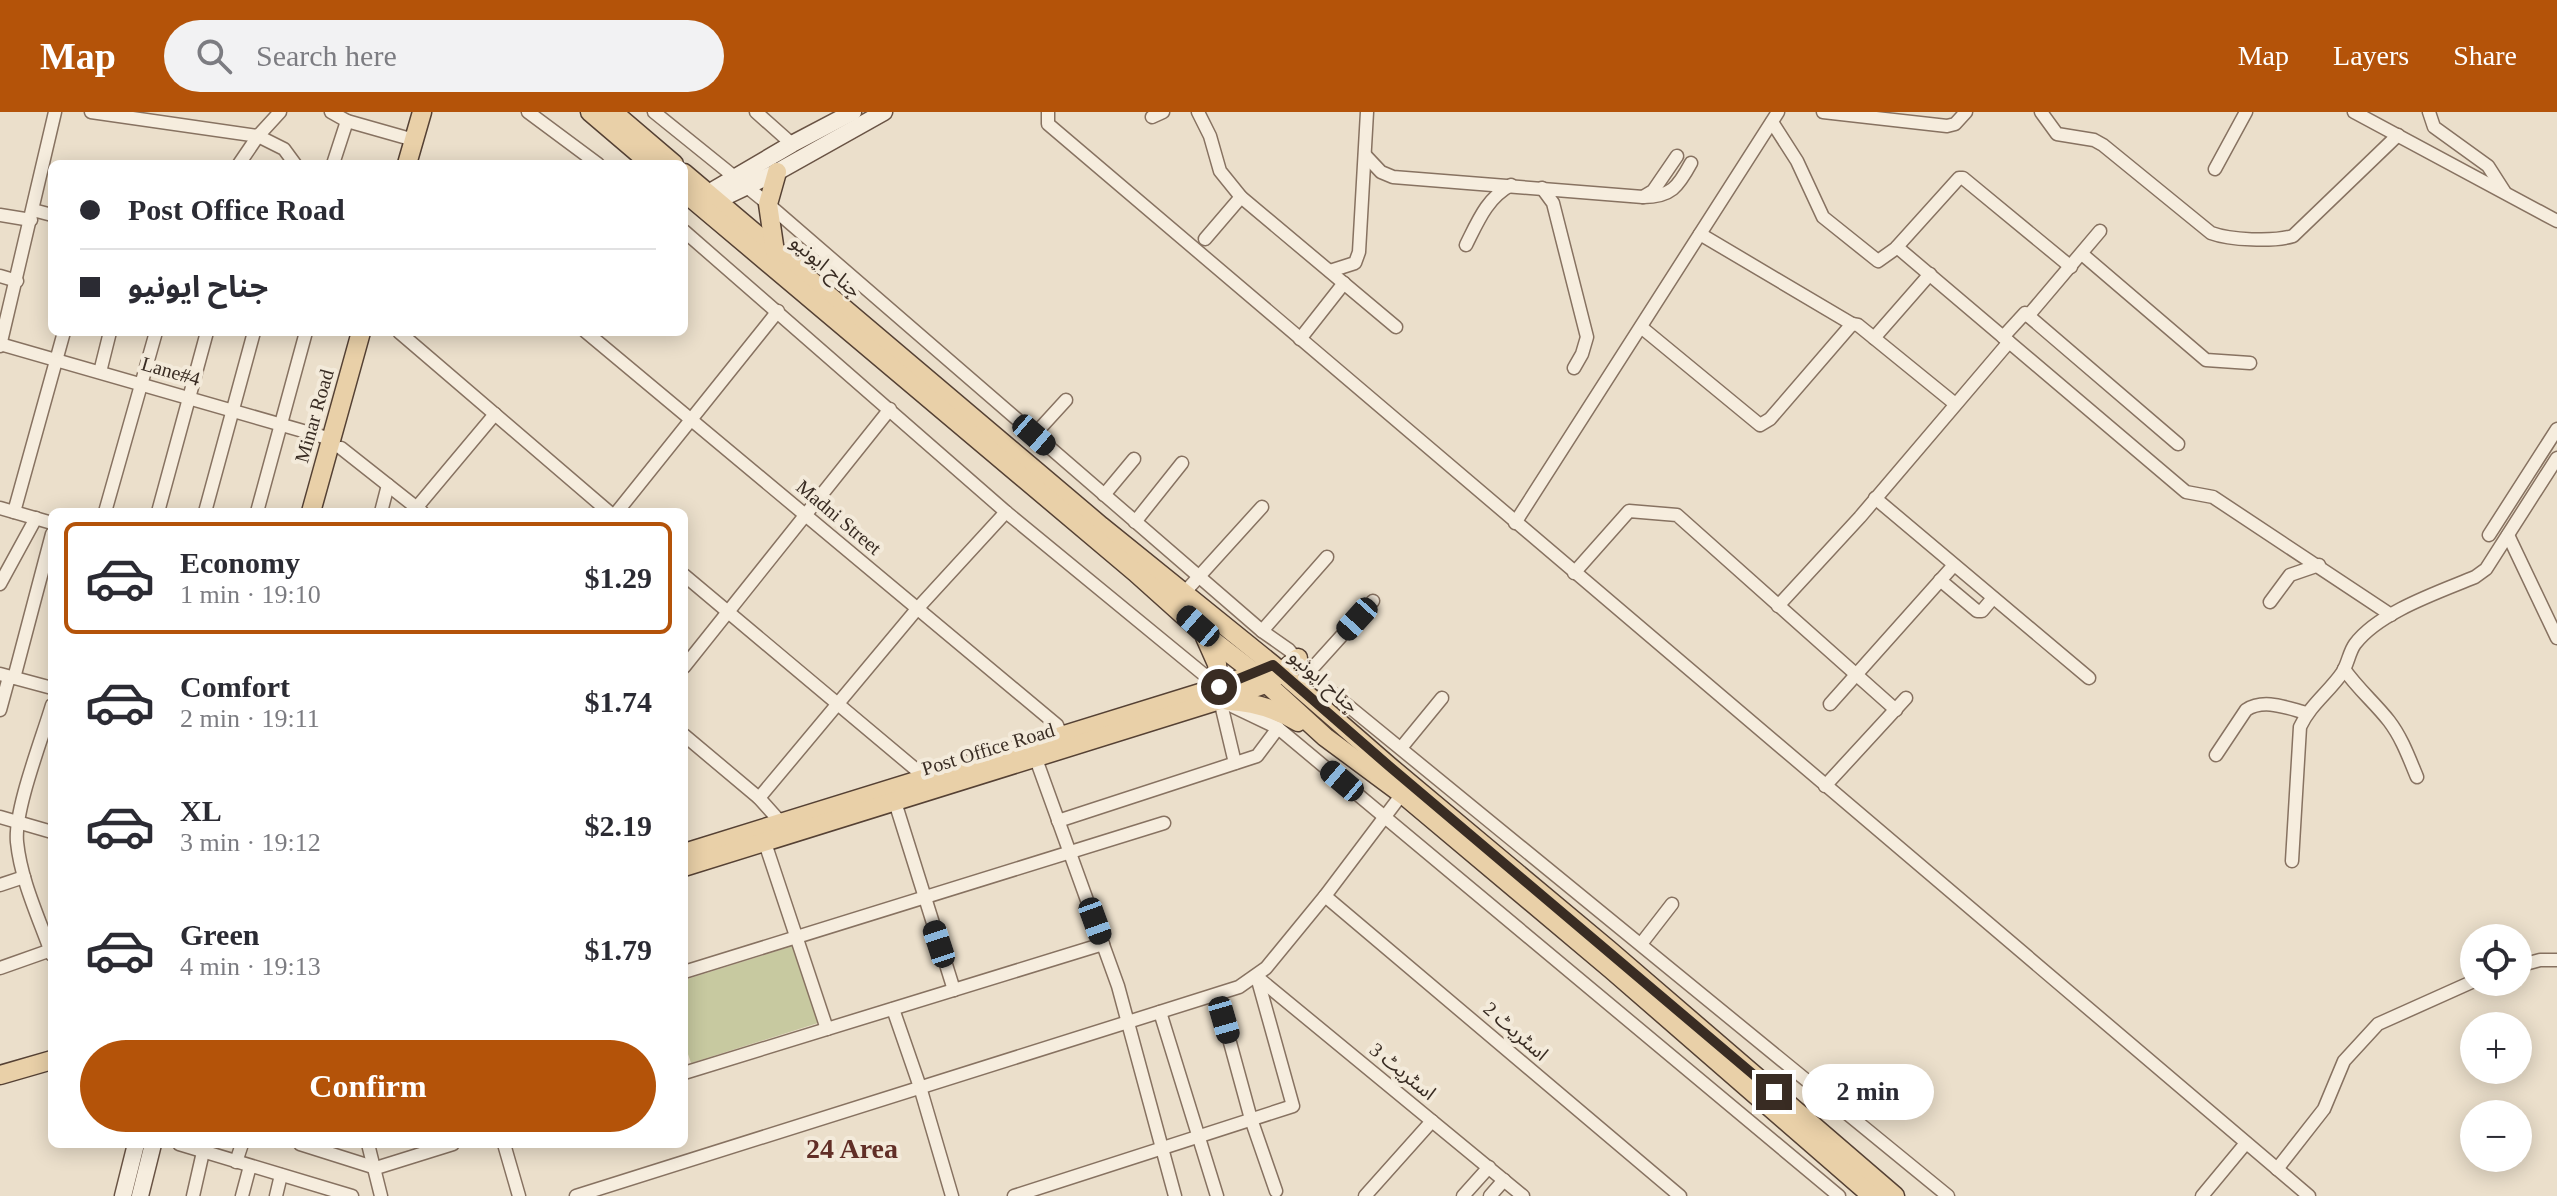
<!DOCTYPE html>
<meta charset="utf-8">
<style>
:root{--surface:#fff;--page:#f2f2f3;--text:#2b2b33;--muted:#7c7c81;--line:#e1e1e2;--accent:#b45309}
body{margin:0;font-family:"Times New Roman","Noto Sans Arabic",serif;background:var(--page);color:var(--text);height:100vh;display:flex;flex-direction:column;font-size:30px;white-space:nowrap}
*{box-sizing:border-box;margin:0}
p{font-size:26px;color:var(--muted)}
.icon{flex:none;width:44px;height:44px;fill:none;stroke:currentColor;stroke-width:2;stroke-linecap:round;stroke-linejoin:round}
.map{position:relative;flex:1;overflow:hidden}
.drawer{position:absolute;left:48px;top:396px;width:640px;height:640px;display:flex;flex-direction:column;background:var(--surface);border-radius:12px;box-shadow:0 4px 20px #0003}
.drawer>*{flex:none}
.top-card{position:absolute;left:48px;top:48px;width:640px;height:176px;border-radius:12px;box-shadow:0 4px 20px #0003;display:grid;align-content:center;height:176px;padding:0 32px;background:var(--surface)}
.controls{position:absolute;left:2460px;top:812px;display:grid;gap:16px}
.controls a{display:grid;place-items:center;width:72px;height:72px;border-radius:50%;background:var(--surface);box-shadow:0 4px 20px #0003;font-size:40px}
.end{position:absolute;width:36px;height:36px;margin:-18px;border:10px solid #392c23;background:#fff;box-shadow:0 0 0 4px #fff}
.from{border-radius:50%}
.bubble{position:absolute;height:56px;border-radius:28px;background:var(--surface);box-shadow:0 4px 20px #0003;font-size:26px;font-weight:700;line-height:56px;text-align:center}
.car{position:absolute;width:24px;height:48px;margin:-24px -12px;border-radius:10px;box-shadow:0 0 6px 2px #0007;background:linear-gradient(#222 24%,#8ab4d8 0 40%,#222 0 76%,#8ab4d8 0 86%,#222 0)}
.top-card b{display:flex;align-items:center;gap:28px;height:76px;font-size:30px}
.top-card b+b{border-top:2px solid var(--line)}
.top-card i{width:20px;height:20px;background:var(--text)}
ul{padding:14px 0 0;list-style:none}
li{display:flex;align-items:center;gap:24px;height:112px;margin:0 16px 12px;padding:0 16px;border:4px solid transparent;border-radius:12px}
li div{flex:1}
li b{display:block;font-size:30px}
li em{font-style:normal;font-weight:700}
li.selected{border-color:var(--accent)}
li>.icon{width:72px;height:72px;stroke-width:1.5}
.action{display:flex;gap:16px;margin-top:auto;padding:16px 32px}
.action a{flex:1;height:92px;border-radius:48px;background:var(--accent);color:#fff;font-size:32px;font-weight:700;line-height:92px;text-align:center}
header{display:flex;align-items:center;gap:48px;box-sizing:border-box;height:112px;padding:0 40px;background:var(--accent);color:#fff}
header strong{font-size:38px}
nav{display:flex;gap:44px;margin-inline-start:auto;font-size:28px}
.search{width:560px;height:72px;background:var(--page);display:flex;align-items:center;gap:20px;box-sizing:border-box;padding:0 28px;border-radius:44px;color:var(--muted);font-size:30px}
.map>svg:first-child{display:block}
.green{fill:#c7c9a0}
.lines{fill:none;stroke-linecap:round;stroke-linejoin:round}
.street-casing{stroke:#877261;stroke-width:15}
.secondary-casing{stroke:#695344;stroke-width:19}
.primary-casing{stroke:#554134;stroke-width:21}
.street{stroke:#f6edde;stroke-width:12}
.secondary{stroke:#f6edde;stroke-width:16}
.primary{stroke:#e9d0a8;stroke-width:18}
.route{stroke:#392c23;stroke-width:10}
.labels{text-anchor:middle;stroke-width:8;stroke-linejoin:round;paint-order:stroke}
.street-label{font-size:20px;fill:#392c23;stroke:#f3eada}
.district-label{font-size:28px;font-weight:bold;fill:#612e26;stroke:#f3eada}
</style>
<header>
<strong>Map</strong>
<div class="search"><svg class="icon" aria-label="search" viewBox="0 0 24 24"><circle cx="10" cy="10" r="6"/><path d="M15 15l6 6"/></svg>Search here</div>
<nav><a>Map</a><a>Layers</a><a>Share</a></nav>
</header>
<div class="map">
<svg width="2557" height="1084" viewBox="0 0 2557 1084">
<rect width="100%" height="100%" fill="#ebdfcb"/>
<path class="green" d="M793,834L818,911L691,951L684,930V868Z"/>
<g class="lines">
<g class="street-casing">
<g id="street">
<path d="M91,0L258,24L284,37L295,52"/>
<path d="M331,0L347,9L414,28"/>
<path d="M528,0L598,52"/>
<path d="M654,0L768,92L1262,519L1289,538L1308,561L1948,1084"/>
<path d="M756,0L792,32"/>
<path d="M1048,0V12L2309,1084"/>
<path d="M1198,0L1210,24L1220,59L1241,85L1396,215"/>
<path d="M1823,0L1947,14L1955,12L1966,0"/>
<path d="M2041,0L2057,22L2094,28L2103,33L2211,121C2230,128 2273,130 2293,124L2398,23"/>
<path d="M2354,0L2557,109"/>
<path d="M2429,0L2434,15L2488,54L2504,79"/>
<path d="M1152,5L1163,0"/>
<path d="M1772,10L1797,49L1823,105L1878,149L1895,137L1959,66H1963L2071,155"/>
<path d="M1365,43L1381,60L1393,65L1643,85C1671,85 1678,75 1691,51"/>
<path d="M239,52L258,24L280,0"/>
<path d="M333,52L347,9"/>
<path d="M2215,57L2246,0"/>
<path d="M1542,76L1553,91L1587,225L1582,242L1574,256"/>
<path d="M1643,85L1653,79L1677,44"/>
<path d="M33,98L52,103"/>
<path d="M0,103L31,108"/>
<path d="M684,119L1006,400L1219,575"/>
<path d="M1700,122L1852,212"/>
<path d="M1205,127L1241,85"/>
<path d="M1466,133C1478,109 1487,86 1511,73"/>
<path d="M1897,135L2186,380L2213,385L2391,503"/>
<path d="M2082,142L2206,248L2250,251"/>
<path d="M1330,159L1355,151L1359,140L1367,0"/>
<path d="M0,164L17,169"/>
<path d="M2028,204L2100,119"/>
<path d="M1641,215L1760,313L1770,307L1852,212L1858,213L1954,291"/>
<path d="M399,220L609,400"/>
<path d="M586,220L1057,613L1064,630"/>
<path d="M2003,225L2025,201L2178,332"/>
<path d="M1874,226L1930,162"/>
<path d="M1300,227L1344,171"/>
<path d="M0,232L331,327"/>
<path d="M0,234L55,0"/>
<path d="M100,260L110,220"/>
<path d="M1034,323L1066,288"/>
<path d="M341,336L422,400"/>
<path d="M1104,383L1134,347"/>
<path d="M1875,386L2089,566"/>
<path d="M417,395L495,302"/>
<path d="M0,396L52,411"/>
<path d="M14,400L64,220"/>
<path d="M105,400L156,220"/>
<path d="M158,400L207,220"/>
<path d="M205,400L254,220"/>
<path d="M257,400L306,220"/>
<path d="M381,400L388,373"/>
<path d="M617,400L778,199"/>
<path d="M1135,410L1182,351"/>
<path d="M1515,411L1778,0"/>
<path d="M2489,423L2557,317"/>
<path d="M2508,423L2557,526"/>
<path d="M1574,461L1629,399L1677,403L1896,598"/>
<path d="M684,463L926,666"/>
<path d="M1940,468L1977,499H1982L1993,486"/>
<path d="M0,472L36,406"/>
<path d="M1184,481L1262,395"/>
<path d="M2270,490L2290,463L2319,453"/>
<path d="M1778,494L1860,405L2009,230"/>
<path d="M1262,519L1327,445"/>
<path d="M684,555L890,297"/>
<path d="M2344,557C2357,576 2375,591 2389,609C2402,626 2409,646 2417,665"/>
<path d="M1308,561L1373,489"/>
<path d="M0,562L52,576"/>
<path d="M14,566L52,422"/>
<path d="M1220,588L1235,651"/>
<path d="M1830,592L1954,453"/>
<path d="M52,593C42,627 14,698 17,730C21,769 39,806 52,843"/>
<path d="M1230,593L1278,616L1839,1084"/>
<path d="M0,598L9,565"/>
<path d="M684,623L759,686L784,714"/>
<path d="M1401,636L1442,586"/>
<path d="M2216,643L2246,598C2264,586 2287,596 2307,601"/>
<path d="M1036,647L1118,874L1175,1084"/>
<path d="M1825,674L1906,586"/>
<path d="M759,686L917,497L1006,400"/>
<path d="M895,690L954,878"/>
<path d="M0,705L52,720"/>
<path d="M1058,709L1257,644L1278,616"/>
<path d="M765,731L827,917"/>
<path d="M2292,749L2300,615C2310,593 2329,580 2342,561C2348,552 2349,540 2355,532C2379,500 2439,480 2475,465L2486,457L2557,346"/>
<path d="M0,773L24,765"/>
<path d="M1325,784L1680,1084"/>
<path d="M1641,832L1672,792"/>
<path d="M2518,854L2540,848H2557"/>
<path d="M0,856L51,838"/>
<path d="M684,860L1164,711"/>
<path d="M1257,865L1523,1084"/>
<path d="M1217,883L1251,1007L1276,1079"/>
<path d="M893,897L920,975L952,1084"/>
<path d="M1160,900L1217,1084"/>
<path d="M684,961L1103,832"/>
<path d="M179,1032L352,1084"/>
<path d="M300,1032L376,1056L453,1032"/>
<path d="M368,1032L381,1084"/>
<path d="M504,1032L519,1084"/>
<path d="M236,1050L242,1032"/>
<path d="M2277,1057L2324,997L2344,949L2378,912L2474,869"/>
<path d="M193,1084L203,1040"/>
<path d="M242,1084L250,1054"/>
<path d="M276,1084L281,1063"/>
<path d="M576,1084L1239,875L1266,856L1325,784L1402,682"/>
<path d="M1014,1084L1293,994L1257,865"/>
<path d="M1365,1084L1432,1009"/>
<path d="M1463,1084L1489,1055"/>
<path d="M1490,1084L1504,1068"/>
<path d="M2202,1084L2246,1031"/>
</g>
</g>
<g class="secondary-casing">
<g id="secondary">
<path d="M700,86L792,32L853,0"/>
<path d="M710,94L716,89L777,60L884,0"/>
<path d="M123,1084L136,1032"/>
<path d="M140,1084L153,1032"/>
</g>
</g>
<g class="primary-casing">
<g id="primary">
<path d="M590,0L651,52"/>
<path d="M613,0L674,52"/>
<path d="M407,52L422,0"/>
<path d="M684,61L1101,414L1273,553L1389,654L1609,838L1895,1084"/>
<path d="M684,80L1135,460L1203,521L1255,561L1325,625L1406,685L1612,858L1872,1084"/>
<path d="M775,140L768,92L777,60"/>
<path d="M311,400L361,220"/>
<path d="M1205,525L1217,552L1219,575"/>
<path d="M1228,589C1254,590 1276,597 1298,610"/>
<path d="M684,741L1219,575L1264,557"/>
<path d="M684,755L1220,588L1268,571L1298,546"/>
<path d="M0,963L52,948"/>
</g>
</g>
<use href="#street" class="street"/>
<use href="#secondary" class="secondary"/>
<use href="#primary" class="primary"/>
</g>
<g class="lines">
<path class="route" d="M1219,575L1273,553L1389,654L1774,980"/>
</g>
<g class="labels">
<g class="street-label">
<text transform="translate(826 154) rotate(40)" y="7">جناح ایونیو</text>
<text transform="translate(171 259) rotate(16)" y="7">Lane#4</text>
<text transform="translate(314 304) rotate(-74)" y="7">Minar Road</text>
<text transform="translate(839 405) rotate(40)" y="7">Madni Street</text>
<text transform="translate(1324 569) rotate(41)" y="7">جناح ایونیو</text>
<text transform="translate(988 637) rotate(-17)" y="7">Post Office Road</text>
<text transform="translate(1516 919) rotate(41)" y="7">اسٹریٹ 2</text>
<text transform="translate(1403 959) rotate(39)" y="7">اسٹریٹ 3</text>
</g>
<g class="district-label">
<text x="852" y="1046">24 Area</text>
</g>
</g>
</svg>
<div class="controls">
<a><svg class="icon" aria-label="locate" viewBox="0 0 24 24"><circle cx="12" cy="12" r="6"/><path d="M12 2v4M12 18v4M2 12h4M18 12h4"/></svg></a>
<a>+</a>
<a>−</a>
</div>
<i class="end from" style="left:1219px;top:575px"></i>
<i class="end" style="left:1774px;top:980px"></i>
<div class="bubble" style="left:1802px;top:952px;width:132px">2 min</div>
<i class="car" style="left:1034px;top:323px;rotate:131deg"></i>
<i class="car" style="left:1357px;top:507px;rotate:222deg"></i>
<i class="car" style="left:1198px;top:514px;rotate:311deg"></i>
<i class="car" style="left:1342px;top:669px;rotate:310deg"></i>
<i class="car" style="left:1095px;top:809px;rotate:160deg"></i>
<i class="car" style="left:939px;top:832px;rotate:342deg"></i>
<i class="car" style="left:1224px;top:908px;rotate:164deg"></i>
<div class="top-card">
<b><i class="from"></i>Post Office Road</b>
<b><i></i>جناح ایونیو</b>
</div>
<section class="drawer">
<ul>
<li class="selected"><svg class="icon" aria-label="car" viewBox="0 0 24 24"><path d="M5 17H2v-5l4-1 3-4h7l3 4 3 1v5h-3M9 17h6M6 11h13"/><circle cx="7" cy="17" r="2"/><circle cx="17" cy="17" r="2"/></svg><div><b>Economy</b><p>1 min · 19:10</p></div><em>$1.29</em></li>
<li><svg class="icon" aria-label="car" viewBox="0 0 24 24"><path d="M5 17H2v-5l4-1 3-4h7l3 4 3 1v5h-3M9 17h6M6 11h13"/><circle cx="7" cy="17" r="2"/><circle cx="17" cy="17" r="2"/></svg><div><b>Comfort</b><p>2 min · 19:11</p></div><em>$1.74</em></li>
<li><svg class="icon" aria-label="car" viewBox="0 0 24 24"><path d="M5 17H2v-5l4-1 3-4h7l3 4 3 1v5h-3M9 17h6M6 11h13"/><circle cx="7" cy="17" r="2"/><circle cx="17" cy="17" r="2"/></svg><div><b>XL</b><p>3 min · 19:12</p></div><em>$2.19</em></li>
<li><svg class="icon" aria-label="car" viewBox="0 0 24 24"><path d="M5 17H2v-5l4-1 3-4h7l3 4 3 1v5h-3M9 17h6M6 11h13"/><circle cx="7" cy="17" r="2"/><circle cx="17" cy="17" r="2"/></svg><div><b>Green</b><p>4 min · 19:13</p></div><em>$1.79</em></li>
</ul>
<div class="action"><a>Confirm</a></div>
</section>
</div>
